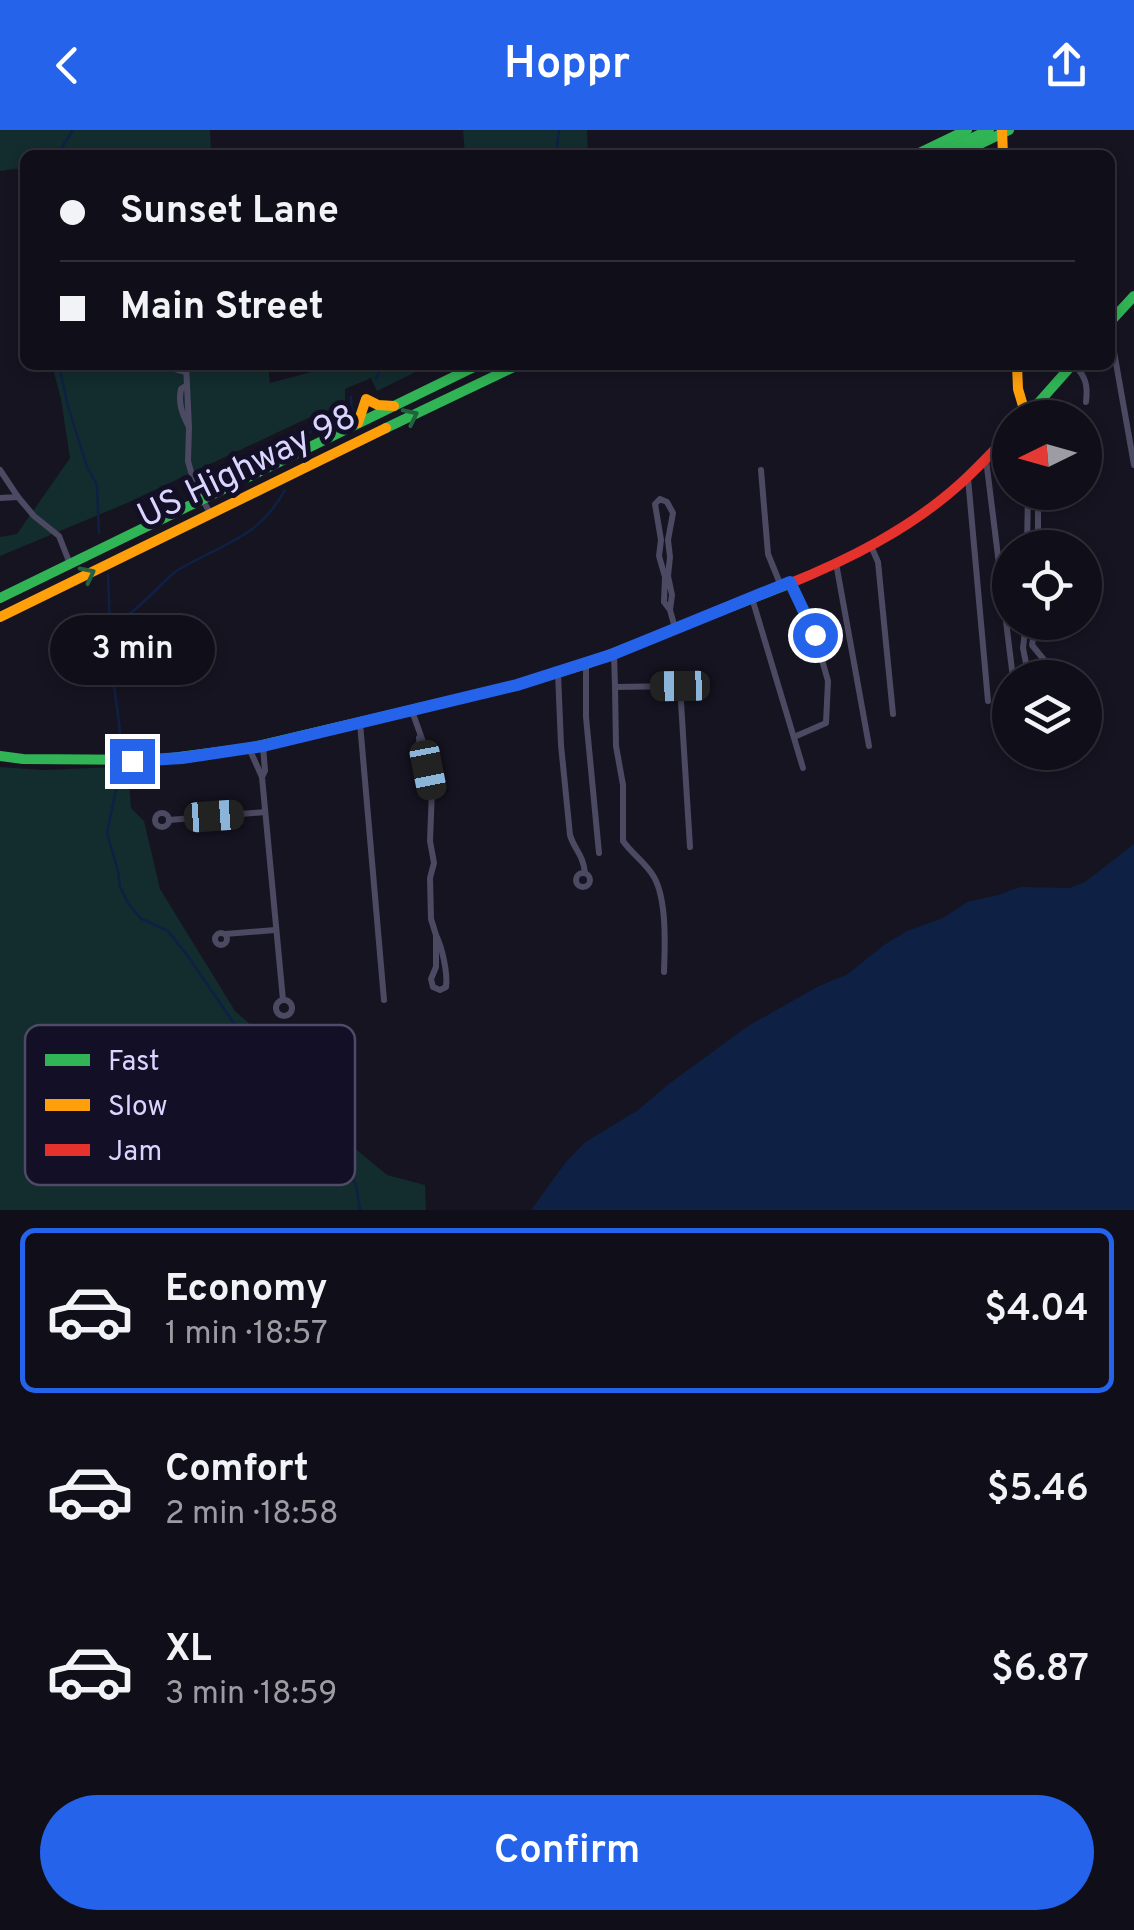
<!DOCTYPE html>
<meta charset="utf-8">
<style>
:root{--surface:#100f19;--page:#191822;--text:#f1f3f6;--muted:#9c9ca2;--line:#302f38;--accent:#2563eb}
body{margin:0;font-family:Overpass,sans-serif;background:var(--page);color:var(--text);height:100vh;display:flex;flex-direction:column;font-size:38px;white-space:nowrap}
*{box-sizing:border-box;margin:0}
p{font-size:32px;color:var(--muted)}
.icon{flex:none;width:55px;height:55px;fill:none;stroke:currentColor;stroke-width:2;stroke-linecap:round;stroke-linejoin:round}
.map{position:relative;height:1080px;overflow:hidden}
.details{display:flex;flex-direction:column;background:var(--surface);flex:1}
.details>*{flex:none}
.banner{position:absolute;left:20px;top:20px;width:1095px;height:220px;border-radius:15px;box-shadow:0 5px 15px #0003,0 0 0 2px var(--line);display:grid;align-content:center;height:220px;padding:0 40px;background:var(--surface)}
.needle{width:65px;rotate:265deg}
.controls{position:absolute;left:992px;top:270px;display:grid;gap:20px}
.controls a{display:grid;place-items:center;width:110px;height:110px;border-radius:50%;background:var(--surface);box-shadow:0 5px 15px #0003,0 0 0 2px var(--line);font-size:50px}
.end{position:absolute;width:45px;height:45px;margin:-22px;border:12px solid #2563eb;background:#fff;box-shadow:0 0 0 5px #fff}
.from{border-radius:50%}
.bubble{position:absolute;height:70px;border-radius:35px;background:var(--surface);box-shadow:0 5px 15px #0003,0 0 0 2px var(--line);font-size:32px;font-weight:600;line-height:70px;text-align:center}
.car{position:absolute;width:30px;height:60px;margin:-30px -15px;border-radius:12px;box-shadow:0 0 8px 2px #0007;background:linear-gradient(#222 24%,#8ab4d8 0 40%,#222 0 76%,#8ab4d8 0 86%,#222 0)}
.banner b{display:flex;align-items:center;gap:35px;height:95px;font-size:38px}
.banner b+b{border-top:2px solid var(--line)}
.banner i{width:25px;height:25px;background:var(--text)}
ul{padding:18px 0 0;list-style:none}
li{display:flex;align-items:center;gap:30px;height:165px;margin:0 20px 15px;padding:0 20px;border:5px solid transparent;border-radius:15px}
li div{flex:1}
li b{display:block;font-size:38px}
li em{font-style:normal;font-weight:600}
li.current{border-color:var(--accent)}
li>.icon{width:90px;height:90px;stroke-width:1.5}
.action{display:flex;gap:20px;margin-top:auto;padding:20px 40px}
.action a{flex:1;height:115px;border-radius:60px;background:var(--accent);color:#fff;font-size:40px;font-weight:600;line-height:115px;text-align:center}
header{display:flex;justify-content:space-between;align-items:center;height:130px;padding:0 40px;background:var(--accent);color:#fff;font-size:45px;font-weight:600}
.map>svg:first-child{display:block}
.green{fill:#132c2d}
.water{fill:#0e2144}
.lines{fill:none;stroke-linecap:round;stroke-linejoin:round}
.stream{stroke:#0e2144;stroke-width:2.5}
.street{stroke:#4b4a62;stroke-width:6}
.fast{stroke:#30b455;stroke-width:10}
.slow{stroke:#ff9f0a;stroke-width:10}
.jam{stroke:#e5322d;stroke-width:10}
.oneway{stroke:#22623e}
.route{stroke:#2563eb;stroke-width:12}
.labels{text-anchor:middle;stroke-width:10;stroke-linejoin:round;paint-order:stroke}
.street-label{font-size:35px;fill:#dad5ff;stroke:#130f26}
.key{fill:#130f26;stroke:#4f4a67;stroke-width:2.5}
.key-label{font-size:28px;fill:#dad5ff}
</style>
<header><svg class="icon" aria-label="back" viewBox="0 0 24 24"><path d="M15 5l-7 7 7 7"/></svg>Hoppr<svg class="icon" aria-label="share" viewBox="0 0 24 24"><path d="M12 15V3M7 8l5-5 5 5M5 13v7h14v-7"/></svg></header>
<div class="map">
<svg width="1134" height="1080" viewBox="0 0 1134 1080">
<rect width="100%" height="100%" fill="#161421"/>
<g class="green">
<path d="M0,0H210L211,25H25V76L22,38L0,41Z"/>
<path d="M463,0H587L588,25H465Z"/>
<path d="M52,235H268L270,253L337,235H430L377,261L371,248L345,259V275L306,289L127,373L0,426V407L17,404L70,328L61,269Z"/>
<path d="M0,637L44,640L114,637L128,639L131,678L144,691L160,759L235,881L330,965L324,993L387,1045L425,1055L426,1080H0Z"/>
</g>
<path class="water" d="M1134,714V1080H531L566,1032L584,1013L638,980L670,953L748,896L819,856L848,844L884,815L907,801L943,788L967,772L998,765L1020,757L1069,758L1085,752Z"/>
<g class="lines">
<g class="stream">
<path d="M57,25L73,0"/>
<path d="M556,25L559,0"/>
<path d="M59,235L67,273L87,337L97,355L99,403"/>
<path d="M376,249L382,235"/>
<path d="M293,311L328,293L345,287L352,282L351,267"/>
<path d="M108,445L110,497"/>
<path d="M120,621C122,601 117,583 115,563C112,541 113,519 110,497C135,484 153,461 175,442C183,436 193,432 202,427C240,408 264,398 285,360"/>
<path d="M118,650L107,703L118,741L120,757L128,773L140,788L168,801L187,825L260,931L267,955L276,967L293,986L320,1008L345,1035L356,1055L360,1080"/>
</g>
<g class="street">
<path d="M1110,199L1134,335"/>
<path d="M160,235L186,242"/>
<path d="M186,235L187,255"/>
<path d="M1075,235C1086,248 1088,255 1086,272"/>
<path d="M187,255L189,297C182,284 178,273 181,259Z"/>
<path d="M189,297L188,331L195,356L210,383"/>
<path d="M986,329L1013,548"/>
<path d="M0,340L18,367L0,368"/>
<path d="M761,340L768,424L781,456"/>
<path d="M968,348L988,571"/>
<path d="M18,367L34,386L59,406L70,434"/>
<path d="M871,416L878,432L893,584"/>
<path d="M1027,418L1028,362"/>
<path d="M1038,418V362"/>
<path d="M836,433L869,616"/>
<path d="M790,453L815,505L828,551L826,593L794,607"/>
<path d="M752,468L803,638"/>
<path d="M670,480L672,465L668,446L670,427L668,410L673,383L667,372L660,369L655,374L661,410L659,426L665,447L664,472L670,480L675,498"/>
<path d="M1026,492L1023,518L1029,548"/>
<path d="M1036,492L1032,515L1049,536L1063,548"/>
<path d="M614,524L615,557L680,556L690,717"/>
<path d="M586,534V587L599,723"/>
<path d="M558,543L561,615L570,705C575,721 583,724 585,743"/>
<path d="M1047,548L1049,536"/>
<path d="M615,557L616,616L623,655V711C632,724 646,733 654,747C667,770 665,816 664,842"/>
<path d="M412,581L426,620L432,660L430,711L434,733L430,748L431,789L436,805"/>
<path d="M360,593L384,870"/>
<path d="M419,608L420,618L426,635"/>
<path d="M263,616L265,641L262,647L283,870"/>
<path d="M249,618L262,647"/>
<circle cx="162" cy="690" r="7"/>
<path d="M169,690L265,682"/>
<circle cx="583" cy="750" r="7"/>
<circle cx="221" cy="809" r="6"/>
<path d="M225,804L275,800"/>
<path d="M436,805C442,817 448,843 446,857L440,860L433,857L431,849L436,837Z"/>
<circle cx="284" cy="878" r="8"/>
</g>
<g class="fast">
<path d="M964,24L973,22L984,25"/>
<path d="M915,25L967,0"/>
<path d="M937,25L989,0"/>
<path d="M957,25L1009,0"/>
<path d="M1110,192L1134,166"/>
<path d="M1025,288L1072,235"/>
<path d="M386,298L518,235"/>
<path d="M0,468L478,235"/>
<path d="M0,626L23,629L156,630L249,618L517,555L586,534L786,455"/>
</g>
<g class="slow">
<path d="M1002,0L1003,25"/>
<path d="M1017,235L1018,259L1026,286"/>
<path d="M358,293L366,269L378,275L394,276"/>
<path d="M0,487L386,298"/>
</g>
<path class="jam" d="M786,455C848,430 910,399 960,354C978,338 994,320 1010,304"/>
</g>
<defs><path id="oneway-chevron" d="M-2-3.5L2.5 0L-2 3.5" fill="none" stroke-width="1.6" stroke-linecap="round" stroke-linejoin="round" transform="scale(2.5)"/></defs>
<g class="oneway">
<use href="#oneway-chevron" transform="translate(411 286) rotate(-26)"/>
<use href="#oneway-chevron" transform="translate(88 444) rotate(-27)"/>
</g>
<g class="lines">
<path class="route" d="M132,631L182,628L263,616L517,555L611,525L790,452L815,505"/>
</g>
<g class="labels">
<g class="street-label">
<text transform="translate(246 335) rotate(-26)" y="12">US Highway 98</text>
</g>
</g>
<rect x="25" y="895" width="330" height="160" rx="15" class="key"/>
<rect x="45" y="924" width="45" height="12" fill="#30b455"/>
<rect x="45" y="969" width="45" height="12" fill="#ff9f0a"/>
<rect x="45" y="1014" width="45" height="12" fill="#e5322d"/>
<g class="key-label">
<text x="108" y="940">Fast</text>
<text x="108" y="985">Slow</text>
<text x="108" y="1030">Jam</text>
</g>
</svg>
<div class="controls">
<a><svg class="needle" viewBox="-14 -14 28 28"><path d="M0-13l5 13h-10z" fill="#e53935"/><path d="M0 13l5-13h-10z" fill="#9c9ca2"/></svg></a>
<a><svg class="icon" aria-label="locate" viewBox="0 0 24 24"><circle cx="12" cy="12" r="6"/><path d="M12 2v4M12 18v4M2 12h4M18 12h4"/></svg></a>
<a><svg class="icon" aria-label="layers" viewBox="0 0 24 24"><path d="M12 4l9 5-9 5-9-5zM3 14l9 5 9-5"/></svg></a>
</div>
<i class="end from" style="left:815px;top:505px"></i>
<i class="end" style="left:132px;top:631px"></i>
<div class="bubble" style="left:50px;top:485px;width:165px">3 min</div>
<i class="car" style="left:680px;top:556px;rotate:269deg"></i>
<i class="car" style="left:428px;top:640px;rotate:169deg"></i>
<i class="car" style="left:214px;top:686px;rotate:86deg"></i>
<div class="banner">
<b><i class="from"></i>Sunset Lane</b>
<b><i></i>Main Street</b>
</div>
</div>
<section class="details">
<ul>
<li class="current"><svg class="icon" aria-label="car" viewBox="0 0 24 24"><path d="M5 17H2v-5l4-1 3-4h7l3 4 3 1v5h-3M9 17h6M6 11h13"/><circle cx="7" cy="17" r="2"/><circle cx="17" cy="17" r="2"/></svg><div><b>Economy</b><p>1 min · 18:57</p></div><em>$4.04</em></li>
<li><svg class="icon" aria-label="car" viewBox="0 0 24 24"><path d="M5 17H2v-5l4-1 3-4h7l3 4 3 1v5h-3M9 17h6M6 11h13"/><circle cx="7" cy="17" r="2"/><circle cx="17" cy="17" r="2"/></svg><div><b>Comfort</b><p>2 min · 18:58</p></div><em>$5.46</em></li>
<li><svg class="icon" aria-label="car" viewBox="0 0 24 24"><path d="M5 17H2v-5l4-1 3-4h7l3 4 3 1v5h-3M9 17h6M6 11h13"/><circle cx="7" cy="17" r="2"/><circle cx="17" cy="17" r="2"/></svg><div><b>XL</b><p>3 min · 18:59</p></div><em>$6.87</em></li>
</ul>
<div class="action"><a>Confirm</a></div>
</section>
